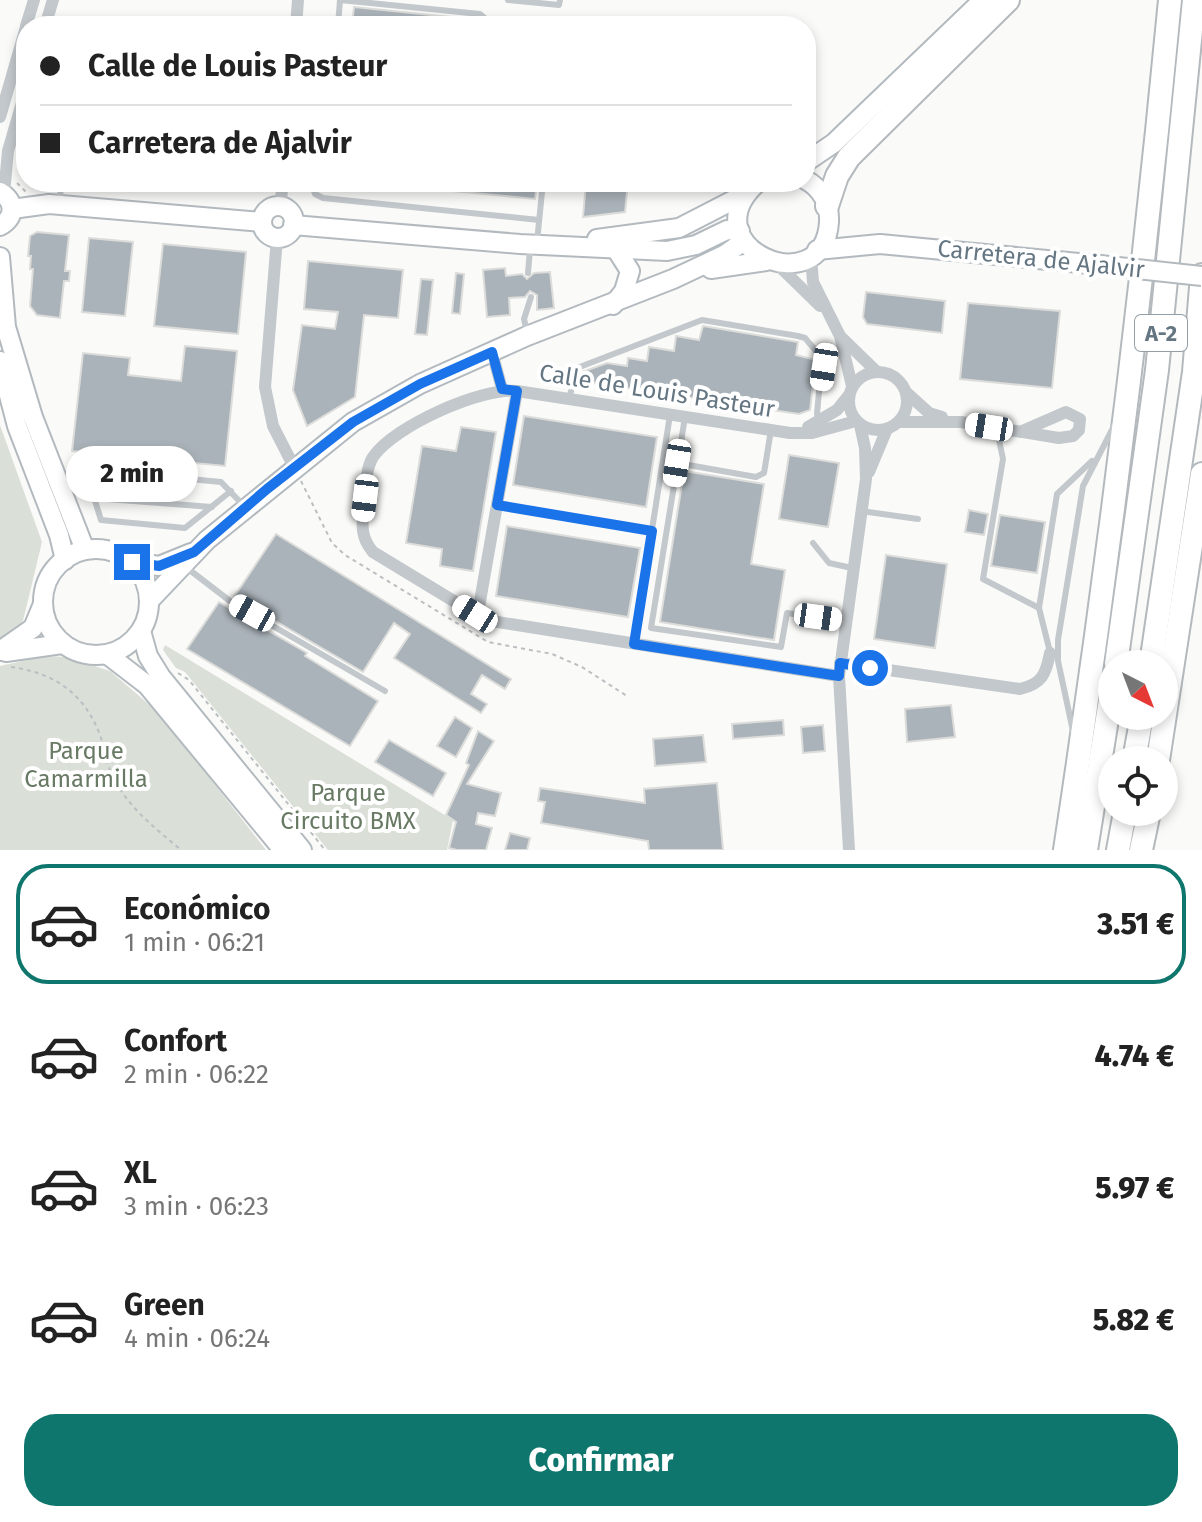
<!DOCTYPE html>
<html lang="es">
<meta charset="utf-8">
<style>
:root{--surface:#fff;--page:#f2f2f2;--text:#222;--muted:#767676;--line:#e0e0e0;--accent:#0f766e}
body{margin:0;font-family:"Fira Sans",sans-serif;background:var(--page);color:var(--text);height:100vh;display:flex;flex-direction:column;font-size:30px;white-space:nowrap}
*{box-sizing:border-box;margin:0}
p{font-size:26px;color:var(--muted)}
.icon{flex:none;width:44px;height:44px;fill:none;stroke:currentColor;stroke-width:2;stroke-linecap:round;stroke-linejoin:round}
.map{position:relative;height:850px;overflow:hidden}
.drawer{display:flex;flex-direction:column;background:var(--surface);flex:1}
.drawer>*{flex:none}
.banner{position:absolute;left:16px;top:16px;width:800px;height:176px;border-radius:32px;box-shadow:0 4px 12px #0003;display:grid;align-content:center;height:176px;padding:0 24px;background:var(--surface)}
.needle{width:52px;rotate:138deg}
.buttons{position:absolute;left:1098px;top:650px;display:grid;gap:16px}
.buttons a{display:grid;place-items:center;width:80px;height:80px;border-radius:50%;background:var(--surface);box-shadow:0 4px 12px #0003;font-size:40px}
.end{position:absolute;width:36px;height:36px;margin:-18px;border:10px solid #1a73e8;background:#fff;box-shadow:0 0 0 4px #fff}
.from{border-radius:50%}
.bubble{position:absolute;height:56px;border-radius:28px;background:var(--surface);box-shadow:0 4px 12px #0003;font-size:26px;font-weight:800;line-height:56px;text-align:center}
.car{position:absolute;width:24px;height:48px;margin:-24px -12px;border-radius:10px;box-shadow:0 0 6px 2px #0007;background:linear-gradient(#fff 24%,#345 0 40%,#fff 0 76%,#345 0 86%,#fff 0)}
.banner b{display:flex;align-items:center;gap:28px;height:76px;font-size:30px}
.banner b+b{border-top:2px solid var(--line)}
.banner i{width:20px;height:20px;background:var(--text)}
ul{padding:14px 0 0;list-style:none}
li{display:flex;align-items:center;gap:24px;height:120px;margin:0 16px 12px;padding:0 8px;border:4px solid transparent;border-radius:32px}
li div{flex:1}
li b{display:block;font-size:30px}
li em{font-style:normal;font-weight:800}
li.selected{border-color:var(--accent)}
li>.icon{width:72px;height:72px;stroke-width:1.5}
.cta{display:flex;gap:16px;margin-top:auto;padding:16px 24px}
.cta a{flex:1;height:92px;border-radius:32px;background:var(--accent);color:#fff;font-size:32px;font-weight:800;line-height:92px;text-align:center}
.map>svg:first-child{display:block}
.green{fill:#dadfd7}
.building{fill:#aab3b9;stroke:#dcdcda;stroke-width:2}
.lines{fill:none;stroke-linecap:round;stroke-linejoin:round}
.secondary-casing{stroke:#b3babf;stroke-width:22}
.highway-casing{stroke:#b4b9bd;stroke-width:26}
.path{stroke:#bbbfc2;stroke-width:2;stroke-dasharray:4 4;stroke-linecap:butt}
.lane{stroke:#c3c8cc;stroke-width:6}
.street{stroke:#c3c8cc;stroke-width:12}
.secondary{stroke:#fff;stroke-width:18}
.highway{stroke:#fff;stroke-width:22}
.secondary-bridge-casing{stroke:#b3babf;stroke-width:22;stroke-linecap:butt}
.secondary-bridge{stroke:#fff;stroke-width:18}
.route{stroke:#1a73e8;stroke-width:10}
.labels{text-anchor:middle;stroke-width:8;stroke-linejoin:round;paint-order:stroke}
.shield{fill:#fff;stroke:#939fa8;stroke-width:2}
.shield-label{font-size:22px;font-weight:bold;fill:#657683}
.street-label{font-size:24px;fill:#657683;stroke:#fff}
.park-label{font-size:24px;fill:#687a64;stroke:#fff}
</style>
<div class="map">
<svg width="1202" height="850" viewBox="0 0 1202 850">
<rect width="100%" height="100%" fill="#fafaf8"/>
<g class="green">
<path d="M0,425L42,542L23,621L14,636L0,640Z"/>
<path d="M165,645L453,820L447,850H328L185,672L176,668L163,650Z"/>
<path d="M45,656L67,657L110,671L159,713L266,850H0V666Z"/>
</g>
<g class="building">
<path d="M354,7L470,19L469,26H352Z"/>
<path d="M423,182H537L535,199L422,188Z"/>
<path d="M586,182H628L625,212L583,217Z"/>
<path d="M37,232L69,235L65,271H70L69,281H64L60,318L37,315L30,306L33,269H30L31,256H28L30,236Z"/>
<path d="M89,238L133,242L125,316L82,312Z"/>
<path d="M163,244L246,252L238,334L154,326Z"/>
<path d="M308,261L403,270L398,318L364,315L355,397L307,426L293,390L302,325L335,329L338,312L304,309Z"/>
<path d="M505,268L506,276L522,274L527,279L534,273L550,272L554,308L537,310V295L530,291L525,297L509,298L510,315L487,317L483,270Z"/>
<path d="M456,273L464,274L460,314L452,313Z"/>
<path d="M421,279L433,280L427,335L415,334Z"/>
<path d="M866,292L945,301L942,333L867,324L863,317Z"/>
<path d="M968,303L1060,311L1052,388L960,379Z"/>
<path d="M703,326L798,342L796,355L816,360L810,410L799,414L580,381L582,372L607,363L627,366L628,358L647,361L649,347L674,351L676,336L699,340Z"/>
<path d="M185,346L237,351L225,466L72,451L83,353L130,358L128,375L181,381Z"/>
<path d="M524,416L657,437L646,507L513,485Z"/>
<path d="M461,427L496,432L473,571L440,566L442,549L406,543L422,446L456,451Z"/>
<path d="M789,455L839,463L828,527L779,519Z"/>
<path d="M684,471L764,484L751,564L785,570L774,640L660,622Z"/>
<path d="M969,510L988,514L984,535L965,532Z"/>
<path d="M1000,515L1045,522L1037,573L991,566Z"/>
<path d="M507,526L640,548L628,617L496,596Z"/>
<path d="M276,534L511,679L505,689L482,675L471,694L487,704L481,713L394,658L410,634L394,623L363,672L234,597Z"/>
<path d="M886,555L947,564L935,648L874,639Z"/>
<path d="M219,602L307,653L305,656L378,701L350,746L187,649Z"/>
<path d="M951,705L955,737L907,742L905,709Z"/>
<path d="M455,717L472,728L456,757L437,746Z"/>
<path d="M783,720L784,735L733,739L732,724Z"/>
<path d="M823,725L825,751L803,753L801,727Z"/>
<path d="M478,731L494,741L467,784L501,793L495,816L478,813L476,824L492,828L486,850H457L449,848L456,822L446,815L469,765L466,763Z"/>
<path d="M703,735L706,762L655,766L653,739Z"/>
<path d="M389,740L446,773L433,796L375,762Z"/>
<path d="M717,783L723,850H649L648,841L541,823L545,802L538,801L540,788L645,803L644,789Z"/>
<path d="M510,833L530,838L527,850H505Z"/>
</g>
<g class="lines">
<g class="secondary-casing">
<g id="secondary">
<path d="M806,162L834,143L983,0"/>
<path d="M758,182C686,246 824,306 829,222C830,204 821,188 806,180"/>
<path d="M0,192C15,201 16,217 0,226"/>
<circle cx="278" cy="222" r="16"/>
<path d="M12,209L49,204L262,222"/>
<path d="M293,225L520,244L667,251L696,245L727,230L740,231"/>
<path d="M597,239L679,228L747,193"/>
<path d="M817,250L880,244L1100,265"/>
<path d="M0,257L6,327L33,417L85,550"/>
<path d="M711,269L766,261"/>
<path d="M613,305L624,291L630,271L616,249"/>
<path d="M0,361L17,426L59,535L65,560"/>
<circle cx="96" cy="602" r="53"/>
<path d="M132,562L159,566L191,553"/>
<path d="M150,600L207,540L353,422L420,384L527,336L673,279L724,255L744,241"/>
<path d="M141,631L148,656L161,677L302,850"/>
<path d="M0,651L33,628L43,604"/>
<path d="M6,652L62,644"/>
<path d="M108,655L147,685L283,850"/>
</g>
</g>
<g class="highway-casing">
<g id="highway">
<path d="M827,206L837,176L849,157L1008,0"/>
<path d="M1116,664L1157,370L1194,0"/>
<path d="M1151,664L1194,372L1202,275"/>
<path d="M1134,760L1142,716"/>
<path d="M1158,760L1202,474"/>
<path d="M1065,850C1108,567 1143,285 1170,0"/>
<path d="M1086,850L1112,688"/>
<path d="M1118,850L1125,812"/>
<path d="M1141,850L1149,812"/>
</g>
</g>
<g class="path">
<path d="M17,183L26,192"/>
<path d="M301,481L332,543L345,555L488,642L552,654L582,667L627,696"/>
<path d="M98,543L123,550"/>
<path d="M38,590L50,563"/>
<path d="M11,667C56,673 86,695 101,738C105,751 107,767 114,779C130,809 155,828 181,850"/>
<path d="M178,673L189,680L325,850"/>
</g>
<g class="lane">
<path d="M508,0L559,5L560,0"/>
<path d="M338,26L340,0L480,14L487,20L486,26"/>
<path d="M552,26V22"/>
<path d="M311,182L315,194L323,198L539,220"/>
<path d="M60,201L61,182"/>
<path d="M537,242L543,182"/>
<path d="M528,273L530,249"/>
<path d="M527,332L524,319L531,297"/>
<path d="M569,399L577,368L702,320L798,336L805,338L822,358L817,414L819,420"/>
<path d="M685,417L651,628L781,647L787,613L844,621"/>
<path d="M991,430L999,440L1003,459L983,579L1039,608"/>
<path d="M677,463L756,477L764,473L771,430"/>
<path d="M86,472L101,520L185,528L231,491"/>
<path d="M60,480L96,470L221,482L244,506"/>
<path d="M94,498L212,507"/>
<path d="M497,505L652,531"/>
<path d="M861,511L918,519"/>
<path d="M813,543L829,563L852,568"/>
<path d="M187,568L230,601L385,691"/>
<path d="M634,644L670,415"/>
<path d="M1050,652L1039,608L1057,494L1092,461"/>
<path d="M1073,731L1058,661V640L1083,486L1114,426"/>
</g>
<g class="street">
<path d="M26,26L34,0"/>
<path d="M45,26L53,0"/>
<path d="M296,26L298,0"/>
<path d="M0,117L26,27"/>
<path d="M4,194L8,151L26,89"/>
<path d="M280,207L283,182"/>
<path d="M277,238L265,387L273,426L295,469"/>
<path d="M811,256L813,282L840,336L852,386"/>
<path d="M777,264L820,306"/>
<path d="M841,337L876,371"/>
<path d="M492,352L502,389"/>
<circle cx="878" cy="401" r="29"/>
<path d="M907,393L929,413L942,417"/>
<path d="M899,422H961L1059,438L1073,436L1079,430L1080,419L1066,412L1020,432"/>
<path d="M808,427L837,410L849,395"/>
<path d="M869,472L887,429"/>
<path d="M475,614L479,607L517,391"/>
<path d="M840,663L1020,689C1042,684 1046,674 1050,653"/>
<path d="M839,676L485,620L373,552C360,537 362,524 364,505C366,490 365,470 373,457C394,426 482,387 517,391L790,433H812L856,421"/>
<path d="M849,850L839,676L866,479L865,448L860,425"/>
</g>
<use href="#secondary" class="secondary"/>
<use href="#highway" class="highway"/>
<g class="secondary-bridge-casing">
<path id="secondary-bridge" d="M1100,265L1202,276"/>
</g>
<use href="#secondary-bridge" class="secondary-bridge"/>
</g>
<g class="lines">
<path class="route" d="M132,562L159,566L194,552L267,489L353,422L420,384L492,352L502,389L517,391L497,505L652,531L634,644L839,676L840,663L870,668"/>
</g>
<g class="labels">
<rect class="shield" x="1135" y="315" width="52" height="36" rx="6"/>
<g class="shield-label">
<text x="1161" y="341">A-2</text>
</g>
<g class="street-label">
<text transform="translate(1041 259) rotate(6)" y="8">Carretera de Ajalvir</text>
<text transform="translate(657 391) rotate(9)" y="8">Calle de Louis Pasteur</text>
</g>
<g class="park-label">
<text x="86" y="759">Parque<tspan x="86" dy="28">Camarmilla</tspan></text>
<text x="348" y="801">Parque<tspan x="348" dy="28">Circuito BMX</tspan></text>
</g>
</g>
</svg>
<div class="buttons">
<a><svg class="needle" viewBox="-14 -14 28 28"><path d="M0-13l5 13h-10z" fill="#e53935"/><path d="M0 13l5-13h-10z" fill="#767676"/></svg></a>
<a><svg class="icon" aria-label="locate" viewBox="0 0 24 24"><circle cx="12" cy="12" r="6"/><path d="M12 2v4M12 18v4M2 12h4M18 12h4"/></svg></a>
</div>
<i class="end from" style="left:870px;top:668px"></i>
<i class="end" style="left:132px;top:562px"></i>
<div class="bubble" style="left:66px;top:446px;width:132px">2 min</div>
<i class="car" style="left:824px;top:367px;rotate:189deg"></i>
<i class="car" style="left:989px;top:427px;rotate:279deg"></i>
<i class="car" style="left:677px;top:463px;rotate:189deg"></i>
<i class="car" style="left:365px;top:498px;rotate:187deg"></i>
<i class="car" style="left:252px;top:613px;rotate:299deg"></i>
<i class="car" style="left:475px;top:614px;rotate:302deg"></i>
<i class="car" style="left:818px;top:617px;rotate:98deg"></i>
<div class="banner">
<b><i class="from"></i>Calle de Louis Pasteur</b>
<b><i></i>Carretera de Ajalvir</b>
</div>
</div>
<section class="drawer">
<ul>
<li class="selected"><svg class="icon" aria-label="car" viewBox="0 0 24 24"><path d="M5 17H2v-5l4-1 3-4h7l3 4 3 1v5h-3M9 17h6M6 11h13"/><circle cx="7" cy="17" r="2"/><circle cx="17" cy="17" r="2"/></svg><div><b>Económico</b><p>1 min · 06:21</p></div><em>3.51 €</em></li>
<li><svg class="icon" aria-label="car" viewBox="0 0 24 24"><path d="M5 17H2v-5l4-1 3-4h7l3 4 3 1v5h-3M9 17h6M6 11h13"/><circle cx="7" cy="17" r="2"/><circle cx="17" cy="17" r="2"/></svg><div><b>Confort</b><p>2 min · 06:22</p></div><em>4.74 €</em></li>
<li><svg class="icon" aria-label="car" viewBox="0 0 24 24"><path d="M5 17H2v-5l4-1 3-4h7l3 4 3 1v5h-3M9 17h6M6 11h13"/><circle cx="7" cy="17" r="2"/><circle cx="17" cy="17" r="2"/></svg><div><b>XL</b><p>3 min · 06:23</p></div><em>5.97 €</em></li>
<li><svg class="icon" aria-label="car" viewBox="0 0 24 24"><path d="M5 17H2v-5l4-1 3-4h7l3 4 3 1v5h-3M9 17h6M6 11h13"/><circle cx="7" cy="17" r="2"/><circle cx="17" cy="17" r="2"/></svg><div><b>Green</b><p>4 min · 06:24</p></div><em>5.82 €</em></li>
</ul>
<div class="cta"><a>Confirmar</a></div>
</section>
